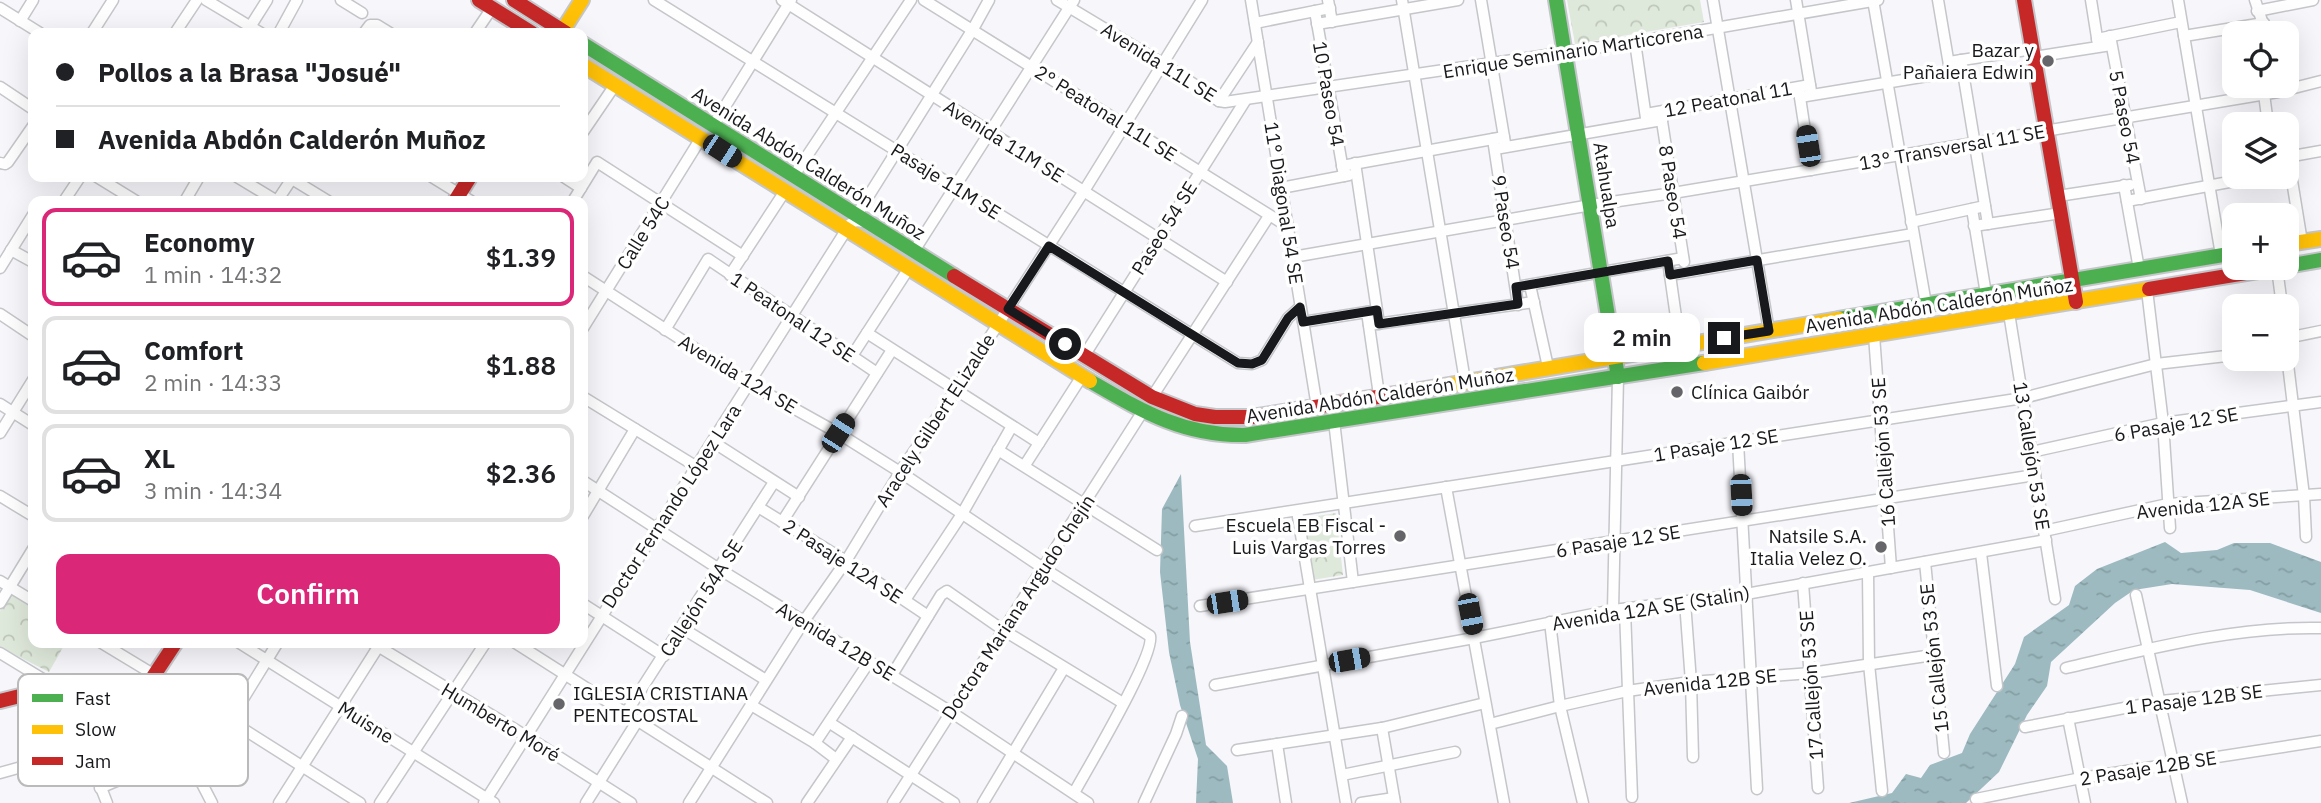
<!DOCTYPE html>
<meta charset="utf-8">
<style>
:root{--surface:#fff;--page:#f6f6f6;--text:#202124;--muted:#757577;--line:#e0e0e0;--accent:#db2777}
body{margin:0;font-family:"IBM Plex Sans",sans-serif;background:var(--page);color:var(--text);height:100vh;display:flex;flex-direction:column;font-size:26px;white-space:nowrap}
*{box-sizing:border-box;margin:0}
p{font-size:23px;color:var(--muted)}
.icon{flex:none;width:38px;height:38px;fill:none;stroke:currentColor;stroke-width:2;stroke-linecap:round;stroke-linejoin:round}
.map{position:relative;flex:1;overflow:hidden}
.drawer{position:absolute;left:28px;top:196px;width:560px;height:452px;display:flex;flex-direction:column;background:var(--surface);border-radius:14px;box-shadow:0 7px 28px #0002}
.drawer>*{flex:none}
.banner{position:absolute;left:28px;top:28px;width:560px;height:154px;border-radius:14px;box-shadow:0 7px 28px #0002;display:grid;align-content:center;height:154px;padding:0 28px;background:var(--surface)}
.controls{position:absolute;left:2222px;top:21px;display:grid;gap:14px}
.controls a{display:grid;place-items:center;width:77px;height:77px;border-radius:14px;background:var(--surface);box-shadow:0 7px 28px #0002;font-size:35px}
.end{position:absolute;width:32px;height:32px;margin:-16px;border:9px solid #18191c;background:#fff;box-shadow:0 0 0 4px #fff}
.from{border-radius:50%}
.bubble{position:absolute;height:49px;border-radius:14px;background:var(--surface);box-shadow:0 7px 28px #0002;font-size:23px;font-weight:600;line-height:49px;text-align:center}
.car{position:absolute;width:21px;height:42px;margin:-21px -10px;border-radius:9px;box-shadow:0 0 5px 2px #0007;background:linear-gradient(#222 24%,#8ab4d8 0 40%,#222 0 76%,#8ab4d8 0 86%,#222 0)}
.banner b{display:flex;align-items:center;gap:24px;height:66px;font-size:26px}
.banner b+b{border-top:2px solid var(--line)}
.banner i{width:18px;height:18px;background:var(--text)}
ul{padding:12px 0 0;list-style:none}
li{display:flex;align-items:center;gap:21px;height:98px;margin:0 14px 10px;padding:0 14px;border:4px solid var(--line);border-radius:14px}
li div{flex:1}
li b{display:block;font-size:26px}
li em{font-style:normal;font-weight:600}
li.current{border-color:var(--accent)}
li>.icon{width:63px;height:63px;stroke-width:1.5}
.action{display:flex;gap:14px;margin-top:auto;padding:14px 28px}
.action a{flex:1;height:80px;border-radius:14px;background:var(--accent);color:#fff;font-size:28px;font-weight:600;line-height:80px;text-align:center}
.map>svg:first-child{display:block}
.park{fill:url(#park-crowns)}
.water{fill:url(#water-ripples)}
.lines{fill:none;stroke-linecap:round;stroke-linejoin:round}
.street-casing{stroke:#c5c6ca;stroke-width:13}
.fast-casing{stroke:#c5c6ca;stroke-width:18}
.slow-casing{stroke:#c5c6ca;stroke-width:18}
.jam-casing{stroke:#c5c6ca;stroke-width:18}
.street{stroke:#fefefe;stroke-width:10}
.fast{stroke:#4caf50;stroke-width:14}
.slow{stroke:#ffc107;stroke-width:14}
.jam{stroke:#c62828;stroke-width:14}
.route{stroke:#18191c;stroke-width:9}
.poi-dot{fill:#66666a;stroke:#fff;stroke-width:2.5}
.labels{text-anchor:middle;stroke-width:7;stroke-linejoin:round;paint-order:stroke}
.poi-label{font-size:19px;fill:#18191c;stroke:#fff;text-anchor:end}
.street-label{font-size:19px;fill:#18191c;stroke:#fff}
.key{fill:#fff;stroke:#bababb;stroke-width:2}
.key-label{font-size:19px;fill:#18191c}
</style>
<div class="map">
<svg width="2321" height="803" viewBox="0 0 2321 803">
<defs>
<pattern id="park-crowns" width="20" height="18" patternUnits="userSpaceOnUse" patternTransform="scale(1.75)"><rect width="20" height="18" fill="#dfe9db"/><path d="M2 6a3 3 0 1 1 6 0M12 15a3 3 0 1 1 6 0" fill="none" stroke="#bfc7bb"/></pattern>
<pattern id="water-ripples" width="26" height="14" patternUnits="userSpaceOnUse" patternTransform="scale(1.75)"><rect width="26" height="14" fill="#9cbac0"/><path d="M2 4q2-2 4 0t4 0M15 11q2-2 4 0t4 0" fill="none" stroke="#869fa4"/></pattern>
</defs>
<rect width="100%" height="100%" fill="#f6f6fb"/>
<g class="park">
<path d="M1567,0H1700L1704,22L1575,44Z"/>
<path d="M1336,513L1343,575L1312,580L1305,518Z"/>
<path d="M12,591L33,606V642H66L49,672L0,647V611Z"/>
</g>
<g class="water">
<path d="M1181,474L1190,642L1206,745L1227,766L1233,803H1196L1198,759L1180,705L1169,652L1160,572L1162,509Z"/>
<path d="M2165,542L2181,553L2217,550L2234,543H2270L2321,562V613L2250,590L2172,584L2134,590L2115,603L2051,662L2047,686L2027,715L1999,772L1966,803H1849L1892,793L1906,774L1921,778L1930,765L1962,753L1970,734L2015,664L2024,637L2069,605L2075,586L2097,569Z"/>
</g>
<g class="lines">
<g class="street-casing">
<g id="street">
<path d="M206,0L261,33"/>
<path d="M341,0L362,13"/>
<path d="M654,0L1238,363L1252,364L1262,360L1288,318L1300,307"/>
<path d="M782,0L1227,282"/>
<path d="M924,0L1287,226"/>
<path d="M1057,0L1162,63L1219,101L1225,102L1635,42L1878,0"/>
<path d="M1251,0L1317,407"/>
<path d="M1328,0L1332,22"/>
<path d="M1402,0L1465,381"/>
<path d="M1481,0L1505,143"/>
<path d="M1713,0L1769,331"/>
<path d="M1796,0L1811,91"/>
<path d="M1873,0L1926,304"/>
<path d="M1938,0L1949,65"/>
<path d="M2091,0L2098,44"/>
<path d="M2178,0L2221,255"/>
<path d="M2255,0L2266,33"/>
<path d="M0,8L40,33"/>
<path d="M1315,11L1344,176"/>
<path d="M2257,11L2313,0"/>
<path d="M20,21L33,0"/>
<path d="M1255,23L1330,8"/>
<path d="M1317,24L1458,0"/>
<path d="M250,27L267,0"/>
<path d="M92,33L113,0"/>
<path d="M175,33L197,0"/>
<path d="M279,33L297,0"/>
<path d="M364,33L370,25H377L390,33"/>
<path d="M475,33L492,8"/>
<path d="M2110,36L2141,199"/>
<path d="M2184,36L2264,23"/>
<path d="M2097,39L2181,22"/>
<path d="M1635,42L1646,118"/>
<path d="M2034,57L2111,45"/>
<path d="M1961,60L1988,224"/>
<path d="M1949,62L2033,49"/>
<path d="M0,87L33,109"/>
<path d="M1799,91L1811,170"/>
<path d="M2264,94L2268,124"/>
<path d="M1800,97L1964,70"/>
<path d="M1219,101L1258,42"/>
<path d="M1646,114L1810,85"/>
<path d="M1661,115L1684,262"/>
<path d="M713,126L791,0"/>
<path d="M583,132L615,85"/>
<path d="M1493,139L1518,305"/>
<path d="M1495,149L1662,120"/>
<path d="M2288,156L2302,242"/>
<path d="M2287,157L2321,151"/>
<path d="M0,163L5,164L8,162L33,126"/>
<path d="M1355,163L1379,324"/>
<path d="M1342,166L1504,137"/>
<path d="M97,177L136,201"/>
<path d="M237,177L277,201"/>
<path d="M432,177L471,201"/>
<path d="M564,177L581,188"/>
<path d="M793,177L911,0"/>
<path d="M292,179L328,201"/>
<path d="M2124,185L2139,269"/>
<path d="M1281,188L1349,175"/>
<path d="M2058,196L2130,185"/>
<path d="M64,201L80,177"/>
<path d="M185,201L199,177"/>
<path d="M277,201L293,177"/>
<path d="M573,201L597,162L743,256"/>
<path d="M2127,201L2256,177"/>
<path d="M1972,209L1986,294"/>
<path d="M856,216L973,29L989,0"/>
<path d="M1911,222L1985,206"/>
<path d="M1974,226L2061,213"/>
<path d="M11,250L33,262"/>
<path d="M914,251L1074,0"/>
<path d="M1293,257L1591,205L1673,193L2278,92L2321,81"/>
<path d="M1668,261L1680,345"/>
<path d="M0,268L33,215"/>
<path d="M2277,268L2282,306"/>
<path d="M730,275L785,191"/>
<path d="M1670,275L1913,234"/>
<path d="M583,276L750,384L838,433L900,472L1043,568L1150,636C1156,654 1087,769 1074,793"/>
<path d="M1530,285L1548,367"/>
<path d="M1516,287L1683,258"/>
<path d="M2147,290L2163,423L2170,528"/>
<path d="M1367,312L1379,395"/>
<path d="M2009,313L2055,599"/>
<path d="M0,314L33,336"/>
<path d="M1303,322L1373,311"/>
<path d="M1369,325L1534,302"/>
<path d="M583,328L701,138"/>
<path d="M665,330L708,259L877,373"/>
<path d="M867,333L1039,443"/>
<path d="M1874,335L1891,568"/>
<path d="M2287,338L2321,331"/>
<path d="M852,356L909,268"/>
<path d="M1084,356L1245,101"/>
<path d="M2287,356L2304,496L2306,537"/>
<path d="M583,397L697,467"/>
<path d="M1152,397L1269,216"/>
<path d="M0,404L33,425"/>
<path d="M1334,421L1353,582"/>
<path d="M0,433L33,380"/>
<path d="M713,442L799,497"/>
<path d="M1738,442L1757,789"/>
<path d="M998,450L1157,550"/>
<path d="M2031,452L2163,423L2321,402"/>
<path d="M1025,465L1082,376"/>
<path d="M583,481L719,569L951,712L1088,803"/>
<path d="M1446,487L1504,803"/>
<path d="M0,496L33,516"/>
<path d="M758,507L846,561L928,616"/>
<path d="M1297,511L1346,803"/>
<path d="M583,516L635,429"/>
<path d="M782,522L892,350"/>
<path d="M1195,526L2023,398L2156,364L2235,355"/>
<path d="M2044,531L2168,504L2321,494"/>
<path d="M1981,553L1997,686"/>
<path d="M1925,562L1944,753"/>
<path d="M1868,572L1869,664L1882,791"/>
<path d="M0,581L33,601"/>
<path d="M1803,583L1818,788"/>
<path d="M2136,595L2182,803"/>
<path d="M905,600L962,514L1012,426"/>
<path d="M1685,602L1691,682L1693,757"/>
<path d="M0,603L33,549"/>
<path d="M583,604L664,656"/>
<path d="M1200,606L2035,475"/>
<path d="M1613,610L1618,377"/>
<path d="M1625,610L1632,797"/>
<path d="M1550,622L1560,706L1583,803"/>
<path d="M682,628L766,680"/>
<path d="M100,642L229,720L360,803"/>
<path d="M238,642L494,803"/>
<path d="M371,642L526,736L631,803"/>
<path d="M514,642L767,803"/>
<path d="M0,653L56,687"/>
<path d="M2066,668C2148,649 2235,626 2321,628"/>
<path d="M892,675L941,595L947,591L1003,630L1123,703"/>
<path d="M1215,685L1474,638L1613,610L1746,594L2046,540"/>
<path d="M751,705L815,743L836,759"/>
<path d="M626,713L774,482"/>
<path d="M2068,718L2085,803"/>
<path d="M830,723L954,803"/>
<path d="M1490,724L1560,706L1627,691L1691,682L1811,673L1933,655"/>
<path d="M2025,727L2161,701L2321,685"/>
<path d="M1382,728L1395,803"/>
<path d="M84,731L86,749L107,803"/>
<path d="M815,743L869,662"/>
<path d="M1277,744L1286,803"/>
<path d="M1237,750L1382,728L1485,703"/>
<path d="M0,773L86,749"/>
<path d="M95,773L116,733L157,764"/>
<path d="M197,774L278,642"/>
<path d="M1342,775L1455,752"/>
<path d="M100,788L157,764L187,759L197,774L212,803"/>
<path d="M1976,799L2081,778L2321,741"/>
<path d="M279,803L380,644"/>
<path d="M380,803L486,642"/>
<path d="M484,803C605,609 728,417 850,224L856,221L864,222"/>
<path d="M586,803L638,720"/>
<path d="M689,803L804,621L846,561L900,472L955,391L1084,191L1202,0"/>
<path d="M807,803L852,737"/>
<path d="M893,803L1143,411"/>
<path d="M983,803L1064,668"/>
<path d="M1144,803L1176,734L1182,716"/>
<path d="M1361,803L1394,798"/>
</g>
</g>
<g class="fast-casing">
<g id="fast">
<path d="M1556,0L1618,377"/>
<path d="M583,44L954,276"/>
<path d="M2287,266L2321,260"/>
<path d="M1839,319L2235,253"/>
<path d="M1090,381C1142,411 1183,436 1245,435L1704,363"/>
</g>
</g>
<g class="slow-casing">
<g id="slow">
<path d="M561,33L582,0"/>
<path d="M583,65L1090,381"/>
<path d="M2287,244L2321,239"/>
<path d="M1704,363L2149,289"/>
<path d="M1402,393L1839,319"/>
</g>
</g>
<g class="jam-casing">
<g id="jam">
<path d="M479,0L532,33"/>
<path d="M514,0L566,33"/>
<path d="M2024,0L2076,302"/>
<path d="M455,201L470,177"/>
<path d="M954,276L1152,397L1195,414L1215,417H1252L1402,393"/>
<path d="M2149,289L2276,268"/>
<path d="M0,701L56,687L67,699L84,731L116,733L176,642"/>
</g>
</g>
<use href="#street" class="street"/>
<use href="#fast" class="fast"/>
<use href="#slow" class="slow"/>
<use href="#jam" class="jam"/>
</g>
<g class="lines">
<path class="route" d="M1065,344L1008,309L1049,246L1238,363L1252,364L1262,360L1288,318L1300,307L1303,322L1377,310L1379,324L1518,304L1516,287L1668,261L1670,275L1757,260L1769,331L1724,338"/>
</g>
<g class="poi-dot">
<circle cx="2048" cy="61" r="7"/>
<circle cx="1677" cy="392" r="7"/>
<circle cx="1400" cy="536" r="7"/>
<circle cx="1881" cy="547" r="7"/>
<circle cx="559" cy="704" r="7"/>
</g>
<g class="labels">
<g class="poi-label">
<text x="2034" y="57">Bazar y<tspan x="2034" dy="22">Pañaiera Edwin</tspan></text>
<text x="1691" y="399" text-anchor="start">Clínica Gaibór</text>
<text x="1386" y="532">Escuela EB Fiscal -<tspan x="1386" dy="22">Luis Vargas Torres</tspan></text>
<text x="1867" y="543">Natsile S.A.<tspan x="1867" dy="22">Italia Velez O.</tspan></text>
<text x="573" y="700" text-anchor="start">IGLESIA CRISTIANA<tspan x="573" dy="22">PENTECOSTAL</tspan></text>
</g>
<g class="street-label">
<text transform="translate(1573 51) rotate(-9)" y="7">Enrique Seminario Marticorena</text>
<text transform="translate(1159 62) rotate(32)" y="7">Avenida 11L SE</text>
<text transform="translate(1329 94) rotate(80)" y="7">10 Paseo 54</text>
<text transform="translate(1728 99) rotate(-10)" y="7">12 Peatonal 11</text>
<text transform="translate(1106 113) rotate(32)" y="7">2° Peatonal 11L SE</text>
<text transform="translate(2125 117) rotate(79)" y="7">5 Paseo 54</text>
<text transform="translate(1004 141) rotate(32)" y="7">Avenida 11M SE</text>
<text transform="translate(1952 147) rotate(-10)" y="7">13° Transversal 11 SE</text>
<text transform="translate(809 163) rotate(32)" y="7">Avenida Abdón Calderón Muñoz</text>
<text transform="translate(946 181) rotate(32)" y="7">Pasaje 11M SE</text>
<text transform="translate(1607 185) rotate(81)" y="7">Atahualpa</text>
<text transform="translate(1673 192) rotate(81)" y="7">8 Paseo 54</text>
<text transform="translate(1284 203) rotate(81)" y="7">11° Diagonal 54 SE</text>
<text transform="translate(1506 222) rotate(81)" y="7">9 Paseo 54</text>
<text transform="translate(1164 228) rotate(-58)" y="7">Paseo 54 SE</text>
<text transform="translate(643 233) rotate(-58)" y="7">Calle 54C</text>
<text transform="translate(1939 305) rotate(-9)" y="7">Avenida Abdón Calderón Muñoz</text>
<text transform="translate(793 317) rotate(34)" y="7">1 Peatonal 12 SE</text>
<text transform="translate(738 374) rotate(31)" y="7">Avenida 12A SE</text>
<text transform="translate(1380 395) rotate(-9)" y="7">Avenida Abdón Calderón Muñoz</text>
<text transform="translate(935 420) rotate(-57)" y="7">Aracely Gilbert ELizalde</text>
<text transform="translate(2176 424) rotate(-10)" y="7">6 Pasaje 12 SE</text>
<text transform="translate(1716 445) rotate(-9)" y="7">1 Pasaje 12 SE</text>
<text transform="translate(1883 452) rotate(-94)" y="7">16 Callejón 53 SE</text>
<text transform="translate(2032 456) rotate(81)" y="7">13 Callejón 53 SE</text>
<text transform="translate(2203 505) rotate(-6)" y="7">Avenida 12A SE</text>
<text transform="translate(671 506) rotate(-57)" y="7">Doctor Fernando López Lara</text>
<text transform="translate(1618 541) rotate(-9)" y="7">6 Pasaje 12 SE</text>
<text transform="translate(843 561) rotate(33)" y="7">2 Pasaje 12A SE</text>
<text transform="translate(701 598) rotate(-57)" y="7">Callejón 54A SE</text>
<text transform="translate(1018 607) rotate(-57)" y="7">Doctora Mariana Argudo Chejín</text>
<text transform="translate(1651 608) rotate(-9)" y="7">Avenida 12A SE (Stalin)</text>
<text transform="translate(836 641) rotate(31)" y="7">Avenida 12B SE</text>
<text transform="translate(1934 658) rotate(-96)" y="7">15 Callejón 53 SE</text>
<text transform="translate(1710 682) rotate(-6)" y="7">Avenida 12B SE</text>
<text transform="translate(1811 685) rotate(-94)" y="7">17 Callejón 53 SE</text>
<text transform="translate(2194 699) rotate(-7)" y="7">1 Pasaje 12B SE</text>
<text transform="translate(366 722) rotate(32)" y="7">Muisne</text>
<text transform="translate(501 722) rotate(31)" y="7">Humberto Moré</text>
<text transform="translate(2148 768) rotate(-9)" y="7">2 Pasaje 12B SE</text>
</g>
</g>
<rect x="18" y="674" width="230" height="112" rx="10" class="key"/>
<rect x="32" y="694" width="31" height="8" fill="#4caf50"/>
<rect x="32" y="725" width="31" height="9" fill="#ffc107"/>
<rect x="32" y="757" width="31" height="8" fill="#c62828"/>
<g class="key-label">
<text x="75" y="705">Fast</text>
<text x="75" y="736">Slow</text>
<text x="75" y="768">Jam</text>
</g>
</svg>
<div class="controls">
<a><svg class="icon" aria-label="locate" viewBox="0 0 24 24"><circle cx="12" cy="12" r="6"/><path d="M12 2v4M12 18v4M2 12h4M18 12h4"/></svg></a>
<a><svg class="icon" aria-label="layers" viewBox="0 0 24 24"><path d="M12 4l9 5-9 5-9-5zM3 14l9 5 9-5"/></svg></a>
<a>+</a>
<a>−</a>
</div>
<i class="end from" style="left:1065px;top:344px"></i>
<i class="end" style="left:1724px;top:338px"></i>
<div class="bubble" style="left:1584px;top:313px;width:116px">2 min</div>
<i class="car" style="left:1808px;top:146px;rotate:351deg"></i>
<i class="car" style="left:722px;top:151px;rotate:123deg"></i>
<i class="car" style="left:838px;top:433px;rotate:33deg"></i>
<i class="car" style="left:1741px;top:495px;rotate:177deg"></i>
<i class="car" style="left:1227px;top:602px;rotate:81deg"></i>
<i class="car" style="left:1470px;top:614px;rotate:169deg"></i>
<i class="car" style="left:1349px;top:660px;rotate:80deg"></i>
<div class="banner">
<b><i class="from"></i>Pollos a la Brasa &quot;Josué&quot;</b>
<b><i></i>Avenida Abdón Calderón Muñoz</b>
</div>
<section class="drawer">
<ul>
<li class="current"><svg class="icon" aria-label="car" viewBox="0 0 24 24"><path d="M5 17H2v-5l4-1 3-4h7l3 4 3 1v5h-3M9 17h6M6 11h13"/><circle cx="7" cy="17" r="2"/><circle cx="17" cy="17" r="2"/></svg><div><b>Economy</b><p>1 min · 14:32</p></div><em>$1.39</em></li>
<li><svg class="icon" aria-label="car" viewBox="0 0 24 24"><path d="M5 17H2v-5l4-1 3-4h7l3 4 3 1v5h-3M9 17h6M6 11h13"/><circle cx="7" cy="17" r="2"/><circle cx="17" cy="17" r="2"/></svg><div><b>Comfort</b><p>2 min · 14:33</p></div><em>$1.88</em></li>
<li><svg class="icon" aria-label="car" viewBox="0 0 24 24"><path d="M5 17H2v-5l4-1 3-4h7l3 4 3 1v5h-3M9 17h6M6 11h13"/><circle cx="7" cy="17" r="2"/><circle cx="17" cy="17" r="2"/></svg><div><b>XL</b><p>3 min · 14:34</p></div><em>$2.36</em></li>
</ul>
<div class="action"><a>Confirm</a></div>
</section>
</div>
